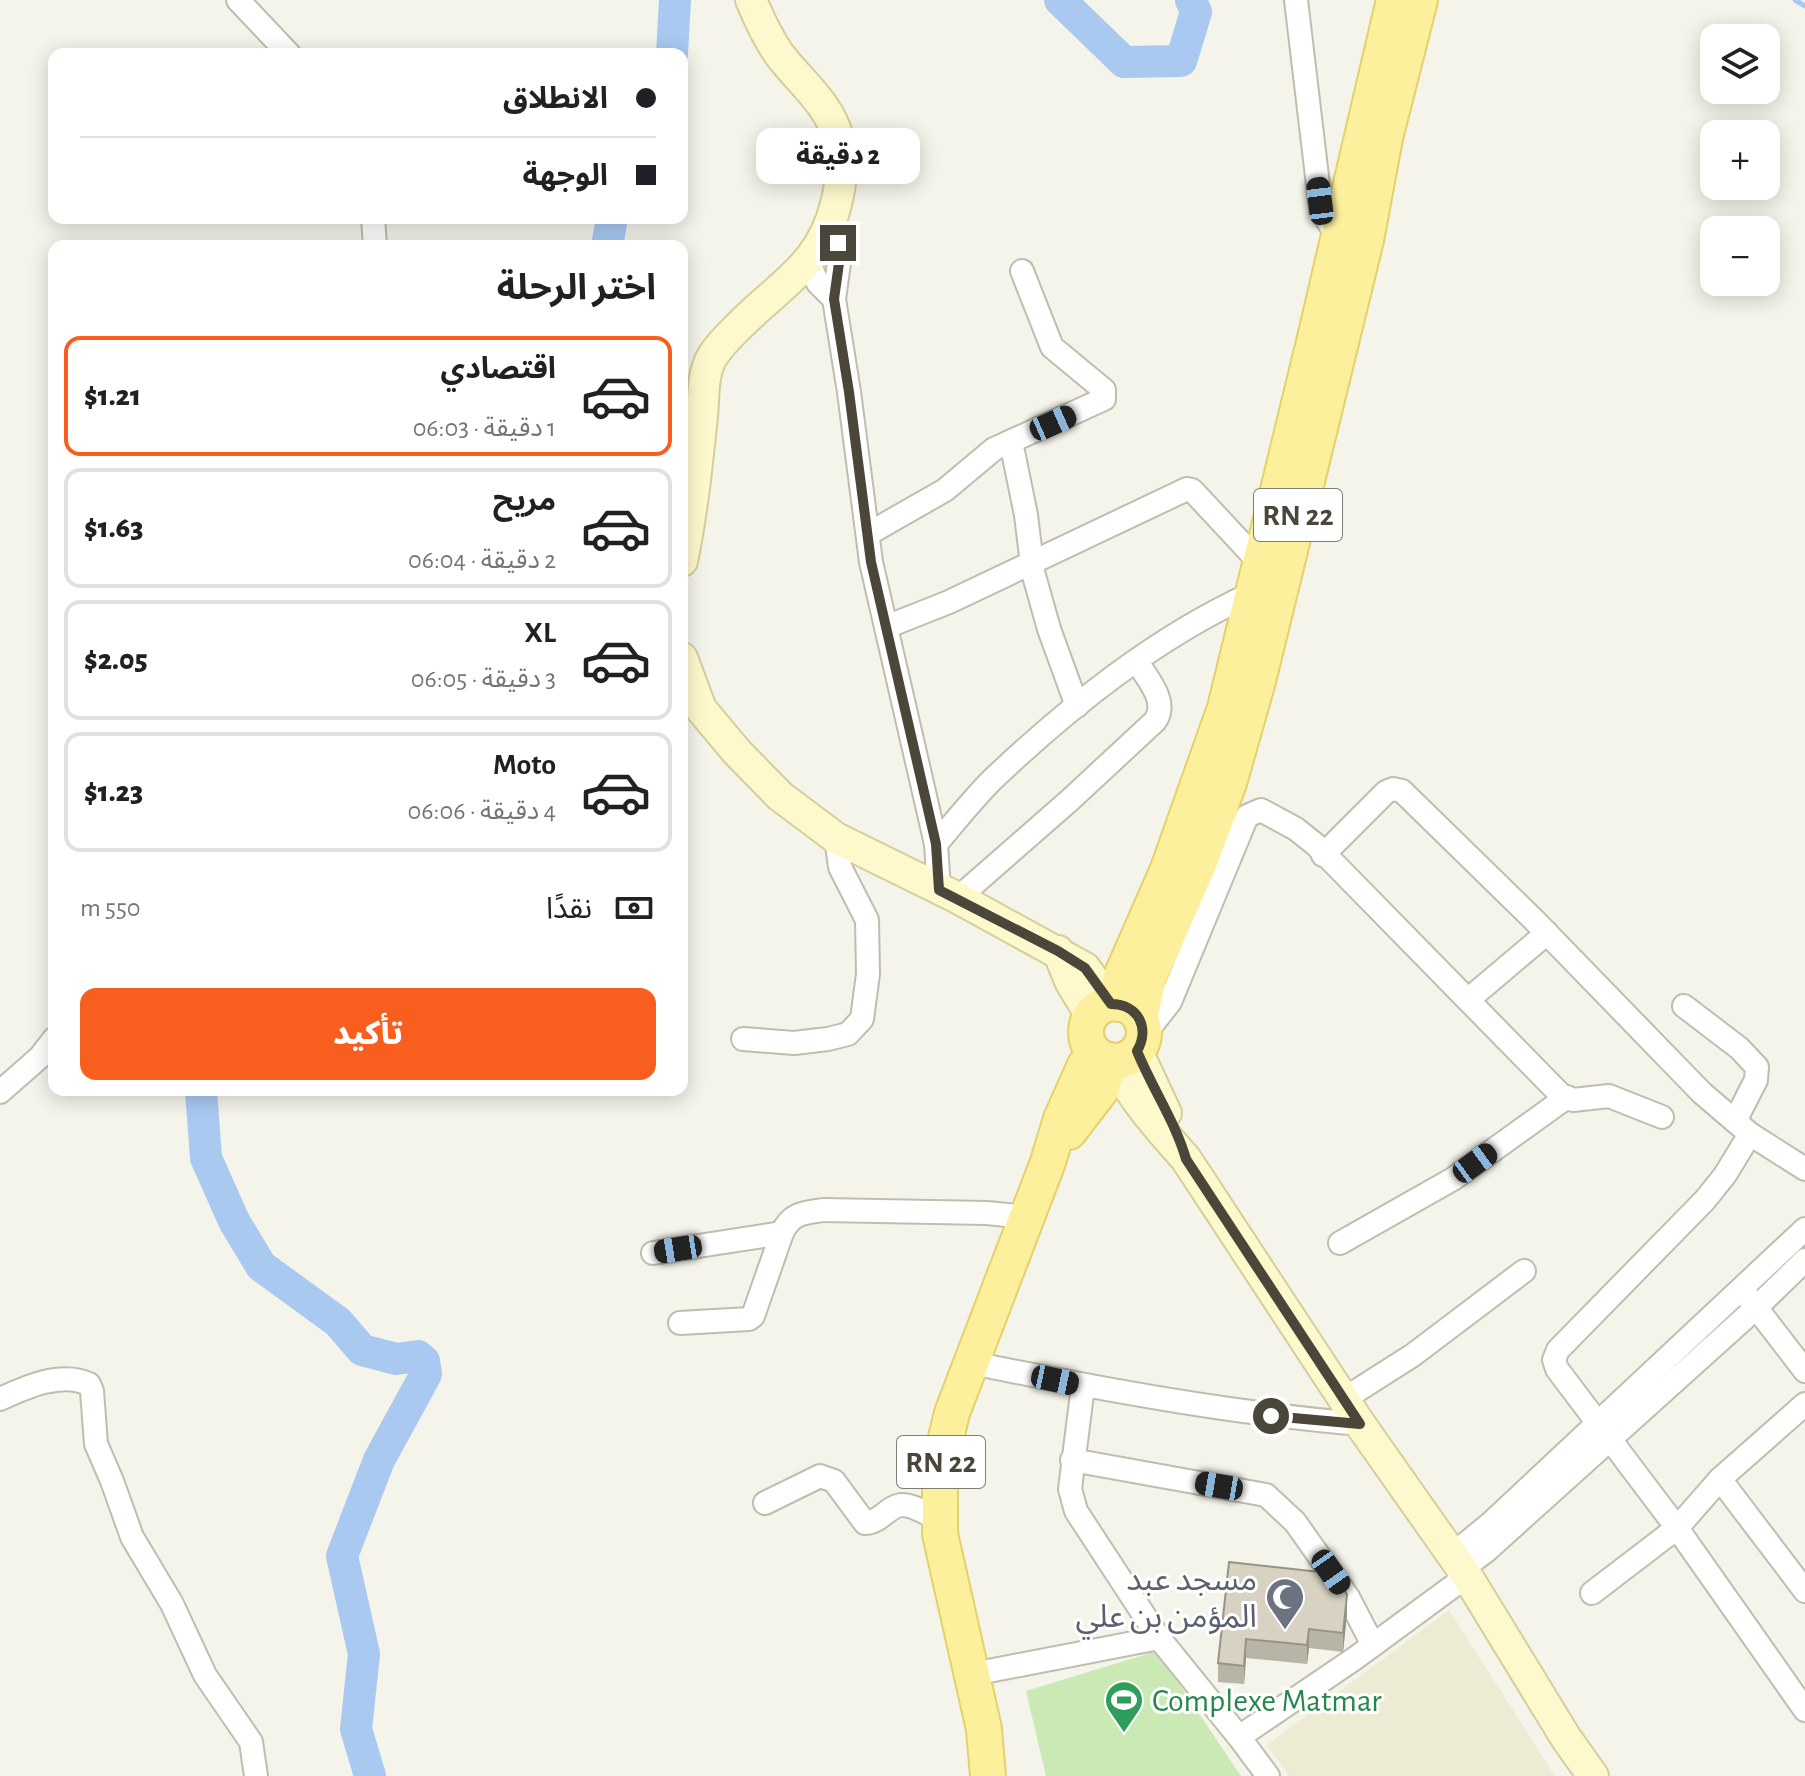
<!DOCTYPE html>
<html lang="ar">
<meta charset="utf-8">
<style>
:root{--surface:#fff;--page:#f6f6f6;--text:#202124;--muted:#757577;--line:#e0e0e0;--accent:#f85f1f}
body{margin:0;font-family:"Alegreya Sans","Noto Sans Arabic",sans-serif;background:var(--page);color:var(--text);direction:rtl;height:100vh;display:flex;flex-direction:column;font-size:30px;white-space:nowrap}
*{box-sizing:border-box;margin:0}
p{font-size:26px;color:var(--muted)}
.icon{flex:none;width:44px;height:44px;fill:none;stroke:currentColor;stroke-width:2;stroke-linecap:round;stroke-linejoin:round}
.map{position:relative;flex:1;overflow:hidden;direction:ltr}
.side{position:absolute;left:48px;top:240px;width:640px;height:856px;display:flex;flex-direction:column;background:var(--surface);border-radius:16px;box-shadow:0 4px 20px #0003;direction:rtl}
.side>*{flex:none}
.banner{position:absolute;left:48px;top:48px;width:640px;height:176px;border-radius:16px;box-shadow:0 4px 20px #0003;direction:rtl;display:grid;align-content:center;height:176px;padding:0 32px;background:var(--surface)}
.tools{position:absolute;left:1700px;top:24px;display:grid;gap:16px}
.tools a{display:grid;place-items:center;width:80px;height:80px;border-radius:16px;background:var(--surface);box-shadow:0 4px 20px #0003;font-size:40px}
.end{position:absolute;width:36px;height:36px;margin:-18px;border:10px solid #4a4639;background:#fff;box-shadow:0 0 0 4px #fff}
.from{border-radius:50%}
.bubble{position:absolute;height:56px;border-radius:16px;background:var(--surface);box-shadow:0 4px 20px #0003;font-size:26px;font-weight:800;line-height:56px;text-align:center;direction:rtl}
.car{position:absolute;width:24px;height:48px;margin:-24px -12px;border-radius:10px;box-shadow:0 0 6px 2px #0007;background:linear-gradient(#222 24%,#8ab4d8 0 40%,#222 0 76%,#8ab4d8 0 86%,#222 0)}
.banner b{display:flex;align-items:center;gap:28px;height:76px;font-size:30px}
.banner b+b{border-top:2px solid var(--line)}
.banner i{width:20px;height:20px;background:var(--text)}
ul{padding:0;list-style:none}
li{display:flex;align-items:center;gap:24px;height:120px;margin:0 16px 12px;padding:0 16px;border:4px solid var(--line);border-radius:16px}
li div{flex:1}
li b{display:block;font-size:30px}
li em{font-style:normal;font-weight:800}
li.current{border-color:var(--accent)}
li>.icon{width:72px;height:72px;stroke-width:1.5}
h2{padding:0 32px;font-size:36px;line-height:96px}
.pay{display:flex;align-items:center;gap:20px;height:88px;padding:0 32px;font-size:30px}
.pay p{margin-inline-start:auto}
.button{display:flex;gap:16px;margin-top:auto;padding:16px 32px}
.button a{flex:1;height:92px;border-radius:16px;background:var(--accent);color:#fff;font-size:32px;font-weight:800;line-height:92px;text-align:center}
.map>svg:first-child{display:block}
.education{fill:#eeebd5}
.green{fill:#cae9b5}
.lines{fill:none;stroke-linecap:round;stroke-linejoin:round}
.stream{stroke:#a9c9f1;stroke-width:5}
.river{stroke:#a9c9f1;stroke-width:32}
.minor-casing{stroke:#c1bdae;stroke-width:26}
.secondary-casing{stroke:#d5ce9b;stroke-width:34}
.primary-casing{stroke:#e4d16b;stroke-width:38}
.minor{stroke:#fff;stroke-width:22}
.secondary{stroke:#fef9cd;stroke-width:30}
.primary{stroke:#fdf09c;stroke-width:34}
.wall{fill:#b9b5a6}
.shaded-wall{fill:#969387}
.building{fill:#d7d2c1;stroke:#969387;stroke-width:2}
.route{stroke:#4a4639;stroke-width:10}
.labels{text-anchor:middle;stroke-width:6;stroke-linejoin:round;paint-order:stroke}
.shield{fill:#fff;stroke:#807e74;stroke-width:2}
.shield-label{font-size:30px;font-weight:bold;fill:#4a4639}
.worship-label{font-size:32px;fill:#5b616d;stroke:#fff;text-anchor:end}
.leisure-label{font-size:32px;fill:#27864d;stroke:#fff;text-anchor:start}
</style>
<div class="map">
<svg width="1805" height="1776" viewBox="0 0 1805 1776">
<rect width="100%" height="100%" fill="#f5f4eb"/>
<path class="education" d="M1449,1610L1555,1776H1289L1267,1745Z"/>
<path class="green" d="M1157,1651L1241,1776H1046L1026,1691Z"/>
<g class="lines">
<path class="stream" d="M1795,0L1805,6"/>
<g class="river">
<path d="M1060,0L1124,62L1181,61L1196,12L1191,0"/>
<path d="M672,54L675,0"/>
<path d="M607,246L612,218"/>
<path d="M201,1090L206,1158L234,1221L261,1266L338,1322L362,1350L396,1359L418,1356L424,1361L426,1374L379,1460L342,1556L364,1654L356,1729L370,1776"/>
</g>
<g class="minor-casing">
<g id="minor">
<path d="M238,0L289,54"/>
<path d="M1296,0L1321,210L1331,226L1339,232"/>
<path d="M373,218L375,246"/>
<path d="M831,224L840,256L834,299L849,392L871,562L936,844L939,890"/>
<path d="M808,263L818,283L834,299"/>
<path d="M1011,442L1026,515L1033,572L1049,629L1077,706"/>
<path d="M868,534L945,490L994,449L1104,399V390L1052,347L1022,271"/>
<path d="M886,627L949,602L1187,489L1192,490L1261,564L1269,567"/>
<path d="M936,844C954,823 972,800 992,780C1069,707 1156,637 1253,593"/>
<path d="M1323,855L1386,792L1393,789L1402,791L1534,920L1702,1093L1750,1134L1805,1169"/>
<path d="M958,898L1070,800L1155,721C1169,702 1147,678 1137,662"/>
<path d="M1469,999L1547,933"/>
<path d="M1684,1006L1739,1048L1757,1067L1756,1080L1735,1121"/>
<path d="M1144,1035L1170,1002L1247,816L1261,810L1296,829L1316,845L1561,1095L1573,1100L1609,1096L1662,1117"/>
<path d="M743,1039L794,1043L828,1039L848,1034L862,1019L868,974L867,920L840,867L836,838"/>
<path d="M0,1092L40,1057L54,1039"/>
<path d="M1750,1134L1725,1175L1705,1200L1558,1350L1554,1360L1557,1369L1677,1528L1805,1710"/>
<path d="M1340,1243L1453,1179L1567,1097"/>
<path d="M653,1253L782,1233"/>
<path d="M1748,1297L1805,1371"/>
<path d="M680,1323L749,1319L753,1316L782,1233C791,1213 803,1213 824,1210L987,1213L1026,1217"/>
<path d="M972,1363C1100,1389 1229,1413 1360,1424"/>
<path d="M1083,1386L1070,1489L1076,1511L1159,1638L1239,1737L1354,1659L1467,1576"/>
<path d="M0,1399C26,1387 61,1371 89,1384L92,1391L96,1444L112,1481L132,1537L172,1604L205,1675L251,1742L256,1776"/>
<path d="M1344,1399L1413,1355L1524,1271"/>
<path d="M1072,1460L1266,1495L1295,1522L1348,1597L1373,1645"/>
<path d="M1720,1479L1805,1591"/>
<path d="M765,1503L820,1476L834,1481L865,1523C880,1523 887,1507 901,1505C912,1504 929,1515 939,1519"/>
<path d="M1452,1555L1491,1523L1805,1229"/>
<path d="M1462,1569L1486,1551L1757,1307L1805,1260"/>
<path d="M1592,1593L1677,1528L1720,1479L1805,1404"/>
<path d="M973,1674L1159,1638"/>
<path d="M1239,1737L1268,1776"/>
</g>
</g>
<g class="secondary-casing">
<g id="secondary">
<path d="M682,561C692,513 697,464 702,416C704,396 702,375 712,357C720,344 730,335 740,325C782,283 821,265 836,204C842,181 843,160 838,138C830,104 798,80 779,54C767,37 759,19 751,0"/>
<path d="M682,658L701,709L737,752L780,796L836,838L958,898L1085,968L1111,1004"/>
<path d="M1058,951L1070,981L1091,1016"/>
<path d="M1137,1051L1166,1113"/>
<path d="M1117,1061C1122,1089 1166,1136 1186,1159L1360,1424L1467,1576L1566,1738L1593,1776"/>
</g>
</g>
<g class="primary-casing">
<g id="primary">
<circle cx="1115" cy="1032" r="29"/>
<path d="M1118,1004V989L1122,974L1168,869L1225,708L1315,338L1394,0"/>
<path d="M1140,1018L1149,977L1199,864L1229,783L1258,681L1366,240L1385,138L1420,0"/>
<path d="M1069,1132L1102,1089L1109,1060"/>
<path d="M988,1776L984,1729L940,1534V1463L952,1413L1048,1162L1061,1119L1085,1065L1094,1052"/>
</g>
</g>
<use href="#minor" class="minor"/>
<use href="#secondary" class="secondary"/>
<use href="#primary" class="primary"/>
</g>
<path class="wall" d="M1229,1562L1347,1614L1343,1652L1309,1648L1307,1664L1246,1658L1244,1684L1218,1682V1663Z"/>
<g class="shaded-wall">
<path d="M1347,1595V1614L1343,1652V1633Z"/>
<path d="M1309,1629V1648L1307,1664V1645Z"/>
<path d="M1246,1639V1658L1244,1684V1666Z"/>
</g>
<path class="building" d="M1229,1562L1338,1574L1347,1595L1343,1633L1309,1629L1307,1645L1246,1639L1244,1666L1218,1663Z"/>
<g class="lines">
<path class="route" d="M838,243L840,256L834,299L849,392L871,562L936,844L939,890L1058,951L1085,968L1111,1004C1139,1004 1150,1029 1137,1051C1152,1088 1175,1121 1186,1159L1360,1424L1271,1416"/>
</g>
<defs>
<g id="mosque-pin" transform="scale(2)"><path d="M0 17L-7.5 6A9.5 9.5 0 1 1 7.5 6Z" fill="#6b7280" stroke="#fff"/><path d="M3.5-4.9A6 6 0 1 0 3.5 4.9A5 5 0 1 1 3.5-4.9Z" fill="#fff"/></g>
<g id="stadium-pin" transform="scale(2)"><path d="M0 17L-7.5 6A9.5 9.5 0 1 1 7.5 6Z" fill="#2e9e5b" stroke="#fff"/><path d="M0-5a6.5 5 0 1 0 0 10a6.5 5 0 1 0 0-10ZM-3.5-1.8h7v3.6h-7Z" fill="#fff"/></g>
</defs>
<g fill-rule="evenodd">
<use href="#mosque-pin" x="1285" y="1597"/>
<use href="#stadium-pin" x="1124" y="1700"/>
</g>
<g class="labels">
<g class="shield">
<rect x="1254" y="489" width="88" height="52" rx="6"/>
<rect x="897" y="1436" width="88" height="52" rx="6"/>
</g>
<g class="shield-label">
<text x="1298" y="525">RN 22</text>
<text x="941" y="1472">RN 22</text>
</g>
<g class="worship-label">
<text x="1257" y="1590">مسجد عبد<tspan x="1257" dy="37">المؤمن بن علي</tspan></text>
</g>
<g class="leisure-label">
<text x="1152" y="1711">Complexe Matmar</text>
</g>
</g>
</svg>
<div class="tools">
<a><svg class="icon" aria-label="layers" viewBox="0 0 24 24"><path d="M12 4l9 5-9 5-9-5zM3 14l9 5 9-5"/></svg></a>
<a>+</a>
<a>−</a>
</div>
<i class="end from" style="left:1271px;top:1416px"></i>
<i class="end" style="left:838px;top:243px"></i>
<div class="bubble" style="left:756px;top:128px;width:164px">2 دقيقة</div>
<i class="car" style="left:1320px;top:201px;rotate:353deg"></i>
<i class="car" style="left:1053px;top:423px;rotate:66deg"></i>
<i class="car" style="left:1475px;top:1163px;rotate:54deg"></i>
<i class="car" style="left:678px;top:1249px;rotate:261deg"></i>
<i class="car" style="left:1055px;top:1380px;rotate:102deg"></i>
<i class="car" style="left:1219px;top:1486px;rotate:280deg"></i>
<i class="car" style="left:1331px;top:1572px;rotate:145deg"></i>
<div class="banner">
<b><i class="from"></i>الانطلاق</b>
<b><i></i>الوجهة</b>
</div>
<section class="side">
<h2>اختر الرحلة</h2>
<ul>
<li class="current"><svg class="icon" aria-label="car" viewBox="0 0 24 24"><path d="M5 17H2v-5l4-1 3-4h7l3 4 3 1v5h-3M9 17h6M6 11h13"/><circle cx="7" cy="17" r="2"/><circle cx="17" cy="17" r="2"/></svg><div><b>اقتصادي</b><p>1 دقيقة · 06:03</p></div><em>$1.21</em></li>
<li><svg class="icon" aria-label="car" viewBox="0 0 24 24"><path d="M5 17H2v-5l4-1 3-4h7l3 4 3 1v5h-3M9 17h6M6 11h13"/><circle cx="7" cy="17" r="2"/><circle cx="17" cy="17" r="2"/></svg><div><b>مريح</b><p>2 دقيقة · 06:04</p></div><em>$1.63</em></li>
<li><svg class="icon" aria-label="car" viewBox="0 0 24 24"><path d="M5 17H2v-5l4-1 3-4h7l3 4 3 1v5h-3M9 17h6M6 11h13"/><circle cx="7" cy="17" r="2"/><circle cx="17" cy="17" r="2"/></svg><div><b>XL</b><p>3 دقيقة · 06:05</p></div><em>$2.05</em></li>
<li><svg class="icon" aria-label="car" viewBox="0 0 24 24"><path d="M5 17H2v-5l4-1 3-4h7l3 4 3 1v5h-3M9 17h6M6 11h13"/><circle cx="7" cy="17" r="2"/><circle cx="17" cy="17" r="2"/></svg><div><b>Moto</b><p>4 دقيقة · 06:06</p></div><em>$1.23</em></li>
</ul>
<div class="pay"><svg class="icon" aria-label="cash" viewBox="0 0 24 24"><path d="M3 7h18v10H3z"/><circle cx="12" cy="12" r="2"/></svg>نقدًا<p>550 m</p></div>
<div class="button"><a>تأكيد</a></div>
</section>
</div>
